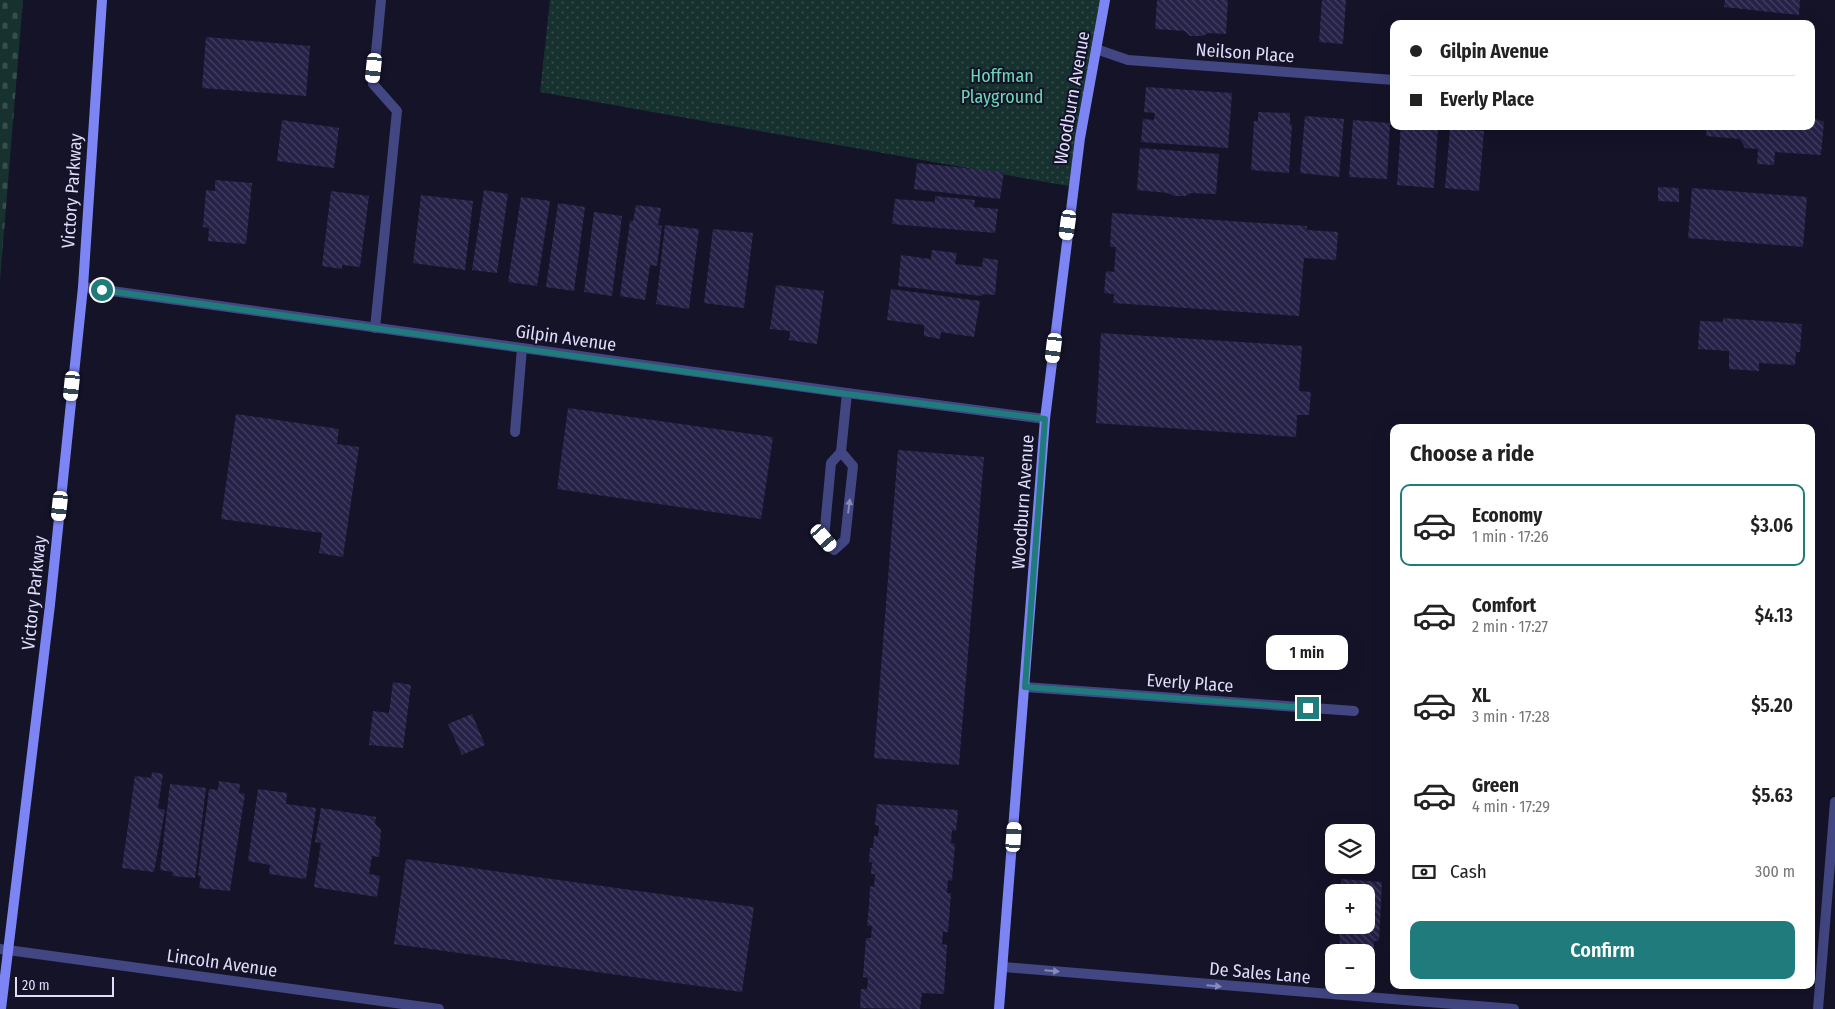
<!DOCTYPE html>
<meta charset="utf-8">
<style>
:root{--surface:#fff;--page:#f2f2f2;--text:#222;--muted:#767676;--line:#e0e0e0;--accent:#1f7b7c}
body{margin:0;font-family:"Fira Sans Condensed",sans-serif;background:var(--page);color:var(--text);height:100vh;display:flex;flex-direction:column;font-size:19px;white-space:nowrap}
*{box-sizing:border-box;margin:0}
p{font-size:16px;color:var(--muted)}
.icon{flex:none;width:28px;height:28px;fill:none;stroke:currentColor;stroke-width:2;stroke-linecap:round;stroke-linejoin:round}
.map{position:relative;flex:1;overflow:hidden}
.side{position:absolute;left:1390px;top:424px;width:425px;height:565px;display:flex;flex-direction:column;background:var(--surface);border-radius:10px;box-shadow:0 5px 20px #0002}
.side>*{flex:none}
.hud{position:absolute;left:1390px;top:20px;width:425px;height:110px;border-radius:10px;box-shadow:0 5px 20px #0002;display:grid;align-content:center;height:110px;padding:0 20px;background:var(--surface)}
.tools{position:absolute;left:1325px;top:824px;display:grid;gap:10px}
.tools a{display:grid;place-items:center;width:50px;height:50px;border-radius:10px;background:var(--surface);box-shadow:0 5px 20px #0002;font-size:25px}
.scale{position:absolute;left:15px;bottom:12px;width:99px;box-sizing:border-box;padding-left:5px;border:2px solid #deddfc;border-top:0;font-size:14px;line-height:18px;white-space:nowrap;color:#deddfc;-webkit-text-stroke:4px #141328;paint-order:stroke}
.end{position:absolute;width:22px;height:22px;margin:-11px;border:6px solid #1f7b7c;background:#fff;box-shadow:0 0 0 2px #fff}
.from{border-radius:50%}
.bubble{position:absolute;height:35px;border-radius:10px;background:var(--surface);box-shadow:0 5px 20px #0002;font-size:16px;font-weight:600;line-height:35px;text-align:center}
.car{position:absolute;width:15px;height:30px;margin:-15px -8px;border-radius:6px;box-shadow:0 0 4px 1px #0007;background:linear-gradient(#fff 24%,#345 0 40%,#fff 0 76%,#345 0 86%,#fff 0)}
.hud b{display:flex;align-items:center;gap:18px;height:48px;font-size:19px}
.hud b+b{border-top:1px solid var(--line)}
.hud i{width:12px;height:12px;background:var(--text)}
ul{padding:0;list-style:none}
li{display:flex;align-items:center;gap:15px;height:82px;margin:0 10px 8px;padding:0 10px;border:2px solid transparent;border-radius:10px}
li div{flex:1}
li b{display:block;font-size:19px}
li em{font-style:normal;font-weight:600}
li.on{border-color:var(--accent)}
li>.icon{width:45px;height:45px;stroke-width:1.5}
h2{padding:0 20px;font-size:22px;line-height:60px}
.pay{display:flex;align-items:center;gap:12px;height:55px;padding:0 20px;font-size:19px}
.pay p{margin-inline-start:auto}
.action{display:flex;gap:10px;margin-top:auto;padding:10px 20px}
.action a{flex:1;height:58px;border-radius:10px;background:var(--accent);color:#fff;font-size:20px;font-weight:600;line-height:58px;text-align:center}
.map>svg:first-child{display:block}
.cemetery{fill:url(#cemetery-stones)}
.park{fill:url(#park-dots)}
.building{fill:url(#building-back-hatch)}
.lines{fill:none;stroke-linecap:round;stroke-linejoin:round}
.lane{stroke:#424682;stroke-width:10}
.street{stroke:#424682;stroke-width:10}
.secondary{stroke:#7d84f3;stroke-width:10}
.oneway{fill:#888ab9}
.route{stroke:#1f7b7c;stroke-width:6}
.labels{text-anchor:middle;stroke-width:4;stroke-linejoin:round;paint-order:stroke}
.street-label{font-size:18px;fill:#deddfc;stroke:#141328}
.park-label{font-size:18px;fill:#6ed6b3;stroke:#141328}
</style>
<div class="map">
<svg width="1835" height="1009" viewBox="0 0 1835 1009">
<defs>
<pattern id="cemetery-stones" width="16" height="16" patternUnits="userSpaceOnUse" patternTransform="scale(1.25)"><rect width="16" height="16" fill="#16312e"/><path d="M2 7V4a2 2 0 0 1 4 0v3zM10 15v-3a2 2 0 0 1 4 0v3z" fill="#374e4d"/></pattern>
<pattern id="park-dots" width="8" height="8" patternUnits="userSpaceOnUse" patternTransform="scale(1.25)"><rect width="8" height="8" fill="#16312e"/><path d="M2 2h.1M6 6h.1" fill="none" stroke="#374e4d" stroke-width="1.8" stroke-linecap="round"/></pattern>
<pattern id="building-back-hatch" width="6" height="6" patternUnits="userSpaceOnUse" patternTransform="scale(1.25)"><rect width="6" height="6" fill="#252147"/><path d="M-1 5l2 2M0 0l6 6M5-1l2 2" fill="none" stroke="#444162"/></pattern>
</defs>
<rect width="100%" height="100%" fill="#141328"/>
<path class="cemetery" d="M0,0H23L0,281Z"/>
<path class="park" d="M550,0H1105L1074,187L540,92Z"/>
<g class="building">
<path d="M1157,0H1228L1226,34L1208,33L1203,36H1190L1185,31L1155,29Z"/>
<path d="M1322,0H1346L1343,44L1319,42Z"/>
<path d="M1725,0H1800L1799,15L1724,7Z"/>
<path d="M206,37L310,46L306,96L202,88Z"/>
<path d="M1146,87L1232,93L1228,148L1141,142L1143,119L1154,120L1155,113L1144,112Z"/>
<path d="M1258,112L1290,113V124H1292L1289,173L1251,170L1254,121H1258Z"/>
<path d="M1305,116L1344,119L1339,177L1300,173Z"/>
<path d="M1811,117L1824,122L1821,155L1775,152L1774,165L1757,164L1758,149L1745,148L1740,139L1706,136L1707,126H1811Z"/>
<path d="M282,120L339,128L334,168L277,161Z"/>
<path d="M1353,120L1390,123L1387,179L1349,177Z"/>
<path d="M1401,126H1438L1434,188L1397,185Z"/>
<path d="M1450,129L1484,131L1479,191L1445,188Z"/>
<path d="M1140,148L1219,154L1216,194L1191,193L1185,196H1174L1168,193L1137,190Z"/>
<path d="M917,163L1004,172L1000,199L914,189Z"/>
<path d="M215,180L252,183L246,244L208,241L209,228L203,227L206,190L215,191Z"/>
<path d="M1658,187L1679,188V202L1658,201Z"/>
<path d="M1692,188L1807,197L1803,247L1688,238Z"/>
<path d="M484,190L508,194L497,273L472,270Z"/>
<path d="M331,191L369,196L360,267L342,265V269L322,266Z"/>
<path d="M421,195L473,201L465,270L413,263Z"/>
<path d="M935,196L975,200L974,207L998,209L995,233L892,224L895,199L935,202Z"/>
<path d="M521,197L550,201L537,286L508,282Z"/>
<path d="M558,203L585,207L574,291L546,287Z"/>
<path d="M636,205L661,208L658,225L662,226L657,266L650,265L645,300L620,296L630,221H633Z"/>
<path d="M594,212L622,216L612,296L584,292Z"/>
<path d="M1112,213L1307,226V230L1338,232L1336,260L1304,258L1299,316L1113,303L1114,294L1104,293L1106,271L1114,272L1116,247H1110Z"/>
<path d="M665,225L699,229L689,309L656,304Z"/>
<path d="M713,229L753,233L744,308L704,303Z"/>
<path d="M932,250L957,253L955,264L982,267L983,258L998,260L995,295L983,294L982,296L898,286L901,255L931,259Z"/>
<path d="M776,285L824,291L817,344L789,340L790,331L770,329Z"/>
<path d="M891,289L980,301L974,337L941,332L940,339L924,336V325L887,320Z"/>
<path d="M1723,318L1802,324L1800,352H1796L1795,365L1759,363V371L1729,369V351L1698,349L1700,321L1723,322Z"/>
<path d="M1101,333L1302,346L1299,391L1311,392L1309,415H1297L1296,437L1096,423Z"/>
<path d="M568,408L773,437L761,519L557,489Z"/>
<path d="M236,414L339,429L337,444L359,447L343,557L319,553L322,533L221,519Z"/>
<path d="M898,450L984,457L959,765L874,758Z"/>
<path d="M393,682L411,685L403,748L369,745L373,711L389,713Z"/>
<path d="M472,714L485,745L462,755L448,724Z"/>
<path d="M152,772L163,774L158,808L165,810L154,872L122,868L135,776L151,778Z"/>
<path d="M219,781L240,784L239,793L245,794L230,891L199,888L201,876L198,875L209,789L218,790Z"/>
<path d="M170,784L206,788L195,878L172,876L173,872L160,870Z"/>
<path d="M258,789L287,793L286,804L316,808L306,879L269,874L270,865L248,861Z"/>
<path d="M877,804L958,810L956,831L952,830L951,843L955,844L952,881L948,880L947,893H951L948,932H943L942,944L947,945L944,994L922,993L920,1009L860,1008L861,989H867L868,978L863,977L866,938H871L872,926H867L869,906L870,886L874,887L875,874H871L872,862H869L870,848H873L874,836H878L879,826L875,825Z"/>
<path d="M321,808L376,817L375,824L381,830L379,857L372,856L369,874L380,876L377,897L314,887L321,843L315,842Z"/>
<path d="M406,859L754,907L742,992L394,944Z"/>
<path d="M1341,879L1382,882L1379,941H1374V950L1340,949L1339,925H1366V892H1341Z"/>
</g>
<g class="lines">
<g class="lane">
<path d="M375,328L397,111L373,84L381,0"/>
<path d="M515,432L522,348"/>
<path d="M841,452L853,466L845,540L834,550L824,538L831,463L841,452L847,393"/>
<path d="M1025,687L1354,711"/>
</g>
<g class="street">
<path d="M1096,49L1128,60L1394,80"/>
<path d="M83,287L847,393L1045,419"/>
<path d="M0,949L439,1009"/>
<path d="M1004,967L1514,1009"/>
<path d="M1818,1009L1835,802"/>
</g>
<g class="secondary">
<path d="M1,1009L50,605L83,287L102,0"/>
<path d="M999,1009L1045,419L1080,138L1105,0"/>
</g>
</g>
<defs><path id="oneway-solid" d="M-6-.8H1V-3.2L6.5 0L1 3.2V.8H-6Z" transform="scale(1.25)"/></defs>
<g class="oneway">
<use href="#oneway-solid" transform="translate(849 506) rotate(-83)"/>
<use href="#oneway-solid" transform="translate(1052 971) rotate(5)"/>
<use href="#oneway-solid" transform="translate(1214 986) rotate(5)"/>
</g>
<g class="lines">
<path class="route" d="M102,290L847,394L1045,419L1025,687L1308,708"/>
</g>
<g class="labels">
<g class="street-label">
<text transform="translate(1245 53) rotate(4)" y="6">Neilson Place</text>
<text transform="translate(1072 98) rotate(-80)" y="6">Woodburn Avenue</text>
<text transform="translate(72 191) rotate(-86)" y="6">Victory Parkway</text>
<text transform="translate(566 338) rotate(8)" y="6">Gilpin Avenue</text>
<text transform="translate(1023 502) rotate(-86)" y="6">Woodburn Avenue</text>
<text transform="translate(34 593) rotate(-84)" y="6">Victory Parkway</text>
<text transform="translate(1190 683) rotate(4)" y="6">Everly Place</text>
<text transform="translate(222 963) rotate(8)" y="6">Lincoln Avenue</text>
<text transform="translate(1260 973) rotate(5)" y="6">De Sales Lane</text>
</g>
<g class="park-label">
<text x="1002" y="82">Hoffman<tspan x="1002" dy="21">Playground</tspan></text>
</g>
</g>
</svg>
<div class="tools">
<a><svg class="icon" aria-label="layers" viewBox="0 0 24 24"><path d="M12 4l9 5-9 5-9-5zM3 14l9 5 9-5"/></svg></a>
<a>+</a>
<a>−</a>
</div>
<div class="scale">20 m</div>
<i class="end from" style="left:102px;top:290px"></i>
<i class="end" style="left:1308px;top:708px"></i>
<div class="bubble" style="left:1266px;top:635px;width:82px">1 min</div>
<i class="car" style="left:374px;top:68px;rotate:186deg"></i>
<i class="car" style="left:1068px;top:225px;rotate:188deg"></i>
<i class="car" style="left:1054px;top:348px;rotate:187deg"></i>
<i class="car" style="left:72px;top:386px;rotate:186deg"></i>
<i class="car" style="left:60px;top:506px;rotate:186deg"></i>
<i class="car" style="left:824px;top:538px;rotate:139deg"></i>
<i class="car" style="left:1014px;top:837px;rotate:4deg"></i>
<div class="hud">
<b><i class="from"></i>Gilpin Avenue</b>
<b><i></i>Everly Place</b>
</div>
<section class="side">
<h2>Choose a ride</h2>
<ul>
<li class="on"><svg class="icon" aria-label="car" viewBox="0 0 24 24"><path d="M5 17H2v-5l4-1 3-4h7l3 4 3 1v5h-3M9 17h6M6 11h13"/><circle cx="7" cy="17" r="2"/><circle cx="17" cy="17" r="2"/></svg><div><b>Economy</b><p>1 min · 17:26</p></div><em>$3.06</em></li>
<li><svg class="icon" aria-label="car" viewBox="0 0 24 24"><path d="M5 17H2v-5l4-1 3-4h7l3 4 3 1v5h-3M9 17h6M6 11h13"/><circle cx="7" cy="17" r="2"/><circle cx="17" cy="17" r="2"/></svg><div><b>Comfort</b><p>2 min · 17:27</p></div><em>$4.13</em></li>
<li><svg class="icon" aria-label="car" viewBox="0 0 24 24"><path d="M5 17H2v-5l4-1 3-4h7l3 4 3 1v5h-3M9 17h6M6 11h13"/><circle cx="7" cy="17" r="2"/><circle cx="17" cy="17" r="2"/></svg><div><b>XL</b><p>3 min · 17:28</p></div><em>$5.20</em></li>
<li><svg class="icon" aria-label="car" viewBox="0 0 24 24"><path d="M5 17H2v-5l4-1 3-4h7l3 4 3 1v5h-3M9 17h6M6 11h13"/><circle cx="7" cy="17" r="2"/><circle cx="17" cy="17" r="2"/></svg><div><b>Green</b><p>4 min · 17:29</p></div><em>$5.63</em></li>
</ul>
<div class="pay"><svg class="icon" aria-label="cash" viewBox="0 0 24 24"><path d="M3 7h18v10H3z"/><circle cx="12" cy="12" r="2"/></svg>Cash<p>300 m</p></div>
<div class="action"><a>Confirm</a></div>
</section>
</div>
